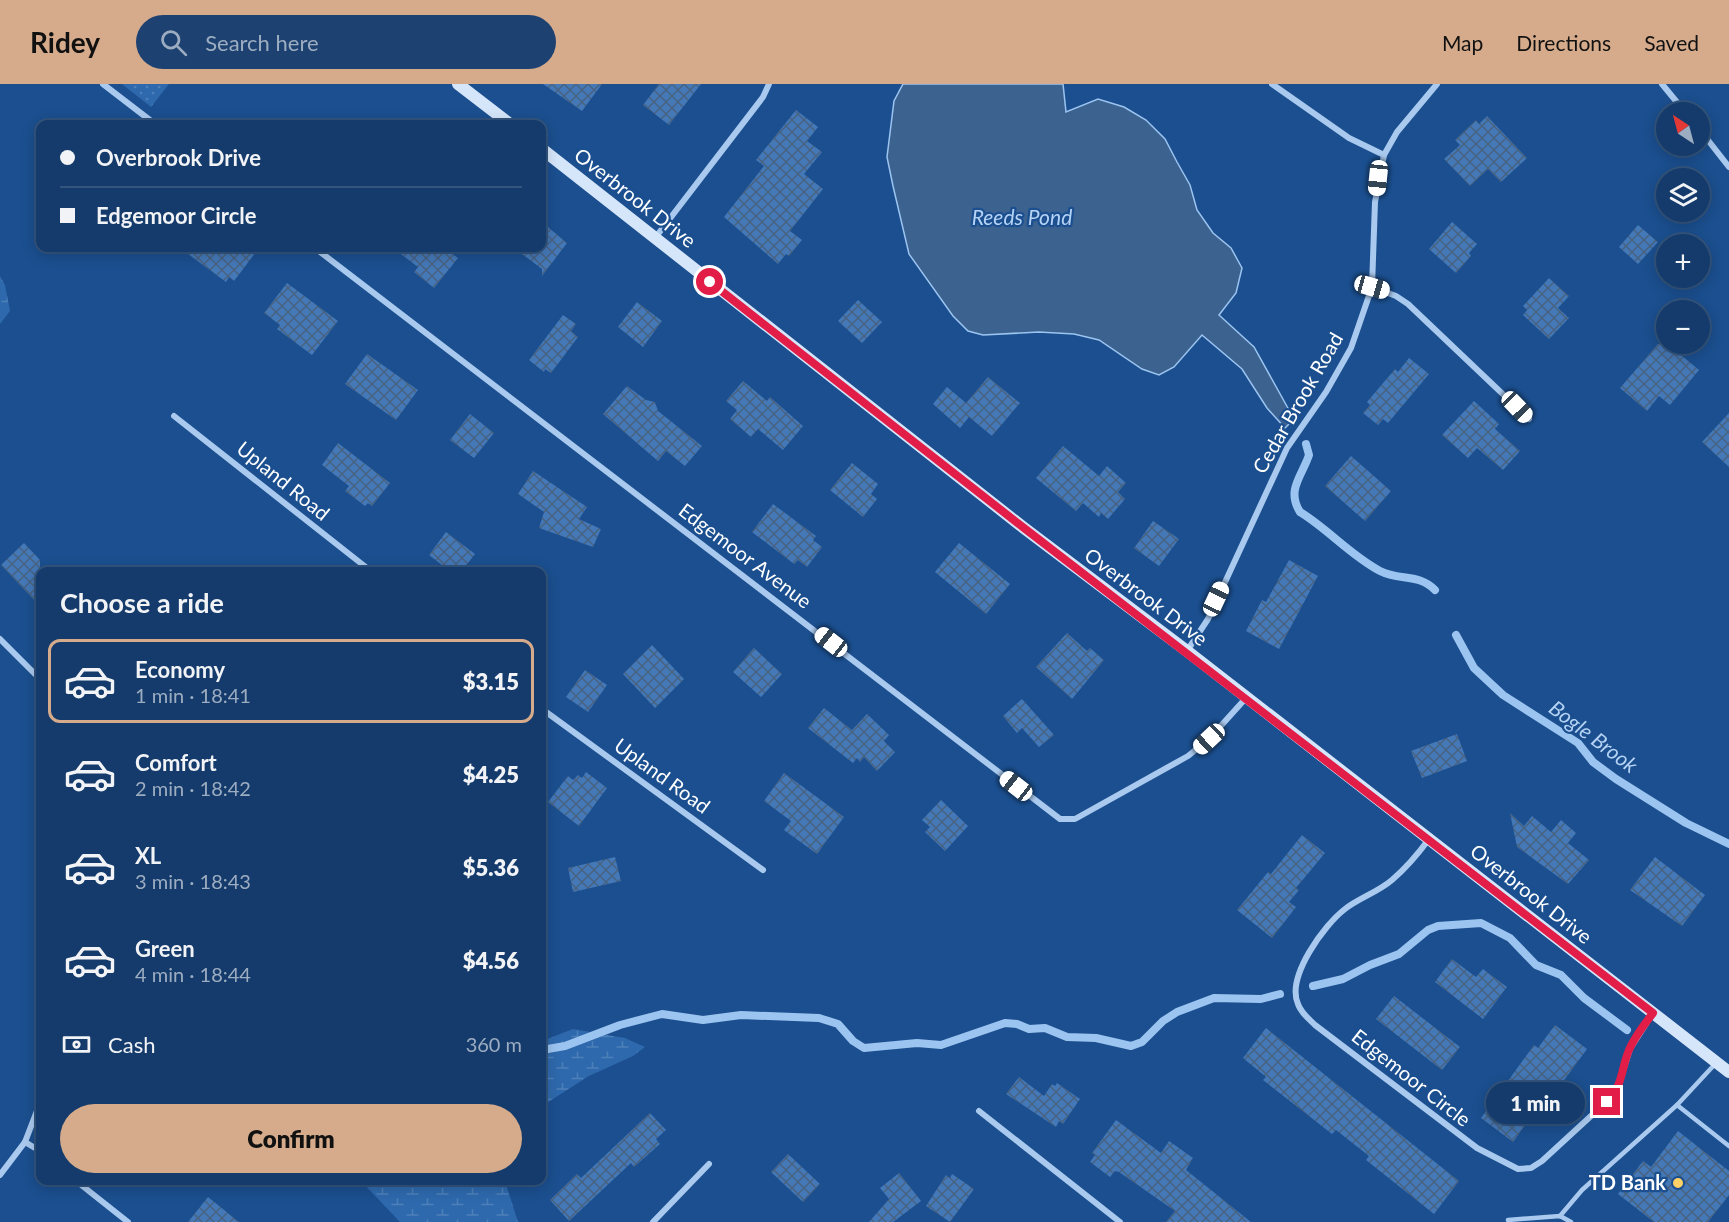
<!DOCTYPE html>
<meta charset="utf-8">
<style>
:root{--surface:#143b6b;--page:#1d4271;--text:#f1f3f6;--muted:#9dadc1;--line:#33557e;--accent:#d6ab8b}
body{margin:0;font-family:Lato,sans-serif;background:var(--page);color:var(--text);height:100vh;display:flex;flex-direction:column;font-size:22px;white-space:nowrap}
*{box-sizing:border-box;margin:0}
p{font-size:20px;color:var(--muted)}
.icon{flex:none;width:33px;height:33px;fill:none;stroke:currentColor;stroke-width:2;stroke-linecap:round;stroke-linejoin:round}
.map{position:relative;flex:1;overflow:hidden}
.sheet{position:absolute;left:36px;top:483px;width:510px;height:618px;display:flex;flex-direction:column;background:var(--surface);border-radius:12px;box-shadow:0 3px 15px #0003,0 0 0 2px var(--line)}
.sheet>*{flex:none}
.top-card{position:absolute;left:36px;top:36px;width:510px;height:132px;border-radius:12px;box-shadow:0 3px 15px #0003,0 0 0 2px var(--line);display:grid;align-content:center;height:132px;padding:0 24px;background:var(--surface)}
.needle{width:39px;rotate:324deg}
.tools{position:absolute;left:1656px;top:18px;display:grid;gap:12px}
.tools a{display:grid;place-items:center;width:54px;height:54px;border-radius:50%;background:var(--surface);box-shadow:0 3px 15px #0003,0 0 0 2px var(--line);font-size:30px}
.end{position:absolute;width:27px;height:27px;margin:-14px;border:8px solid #e11d48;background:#fff;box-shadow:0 0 0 3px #fff}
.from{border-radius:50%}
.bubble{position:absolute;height:42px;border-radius:21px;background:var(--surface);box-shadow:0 3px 15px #0003,0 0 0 2px var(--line);font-size:20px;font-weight:800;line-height:42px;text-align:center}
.car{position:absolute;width:18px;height:36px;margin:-18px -9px;border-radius:8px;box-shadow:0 0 4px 2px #0007;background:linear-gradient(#fff 24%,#345 0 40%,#fff 0 76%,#345 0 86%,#fff 0)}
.top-card b{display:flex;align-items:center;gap:21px;height:57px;font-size:22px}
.top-card b+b{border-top:2px solid var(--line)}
.top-card i{width:15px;height:15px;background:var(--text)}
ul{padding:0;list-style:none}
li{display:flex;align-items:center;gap:18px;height:84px;margin:0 12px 9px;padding:0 12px;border:3px solid transparent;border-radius:12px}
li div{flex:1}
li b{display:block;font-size:22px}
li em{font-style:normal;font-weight:800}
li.on{border-color:var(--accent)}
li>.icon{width:54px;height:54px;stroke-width:1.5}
h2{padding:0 24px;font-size:27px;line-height:72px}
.pay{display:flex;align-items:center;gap:15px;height:66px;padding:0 24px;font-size:22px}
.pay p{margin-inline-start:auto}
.primary-button{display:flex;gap:12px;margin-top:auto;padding:12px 24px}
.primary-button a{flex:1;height:69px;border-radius:36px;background:var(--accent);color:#111;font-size:24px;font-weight:800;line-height:69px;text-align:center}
header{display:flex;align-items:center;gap:36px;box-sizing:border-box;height:84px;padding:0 30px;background:var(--accent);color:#111}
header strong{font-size:28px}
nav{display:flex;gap:33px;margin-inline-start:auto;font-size:21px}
.search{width:420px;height:54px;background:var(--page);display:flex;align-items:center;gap:15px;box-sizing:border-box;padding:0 21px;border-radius:33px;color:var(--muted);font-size:22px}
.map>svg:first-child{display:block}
.wetland{fill:url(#wetland-marsh)}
.park{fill:url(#park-dots)}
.water{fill:#3c6290;stroke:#9cc4f0;stroke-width:1.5}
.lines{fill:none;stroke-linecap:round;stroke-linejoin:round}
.stream{stroke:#9cc4f0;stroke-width:8}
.building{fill:url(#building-cross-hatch)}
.lane{stroke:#a9c9ee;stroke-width:4.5}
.street{stroke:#a9c9ee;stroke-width:6}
.secondary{stroke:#d6e6fa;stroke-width:12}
.route{stroke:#e11d48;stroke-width:8}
.poi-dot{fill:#ffd166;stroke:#1b4f8f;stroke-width:2}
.labels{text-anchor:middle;stroke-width:4.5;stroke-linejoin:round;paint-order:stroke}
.street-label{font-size:20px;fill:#fff;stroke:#1b4f8f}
.poi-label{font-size:20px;font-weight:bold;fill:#fff;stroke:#1b4f8f;text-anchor:end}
.water-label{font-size:21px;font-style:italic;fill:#b5d3f5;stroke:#1b4f8f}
</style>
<header>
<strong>Ridey</strong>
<div class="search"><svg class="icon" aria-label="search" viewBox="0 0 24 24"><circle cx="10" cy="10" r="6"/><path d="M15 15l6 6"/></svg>Search here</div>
<nav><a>Map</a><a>Directions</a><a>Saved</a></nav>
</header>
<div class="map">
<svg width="1729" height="1138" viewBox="0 0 1729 1138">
<defs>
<pattern id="wetland-marsh" width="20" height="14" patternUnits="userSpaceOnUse" patternTransform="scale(1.5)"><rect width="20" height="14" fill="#2e69ad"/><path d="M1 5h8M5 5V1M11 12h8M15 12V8" fill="none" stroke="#4d80b9"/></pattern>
<pattern id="park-dots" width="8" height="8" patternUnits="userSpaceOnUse" patternTransform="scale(1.5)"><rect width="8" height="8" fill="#2e69ad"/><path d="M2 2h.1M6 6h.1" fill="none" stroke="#4d80b9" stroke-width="1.8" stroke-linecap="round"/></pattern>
<pattern id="building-cross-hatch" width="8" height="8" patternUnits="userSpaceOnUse" patternTransform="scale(1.5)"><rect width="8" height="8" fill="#4478b7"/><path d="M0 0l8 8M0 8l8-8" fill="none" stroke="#486282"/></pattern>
</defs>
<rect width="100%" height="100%" fill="#1b4f8f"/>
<g class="wetland">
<path d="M0,192L5,201L10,227L0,240Z"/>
<path d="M573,945L625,954L645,963L633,972L589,992L542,1022V957Z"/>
<path d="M357,1097H505L518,1138H400L362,1098Z"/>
</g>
<path class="park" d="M122,0H169L151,23Z"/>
<path class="water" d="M903,0H1063L1066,28L1098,15L1124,23L1146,36L1165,55L1177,78L1190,101L1197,126L1213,149L1231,164L1242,184L1236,209L1219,231L1254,263L1294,335L1285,344L1267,324L1242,285L1202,251L1174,283L1159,291L1142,285L1099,256L1074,250L1039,248L983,251L968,247L953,232L909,170L893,102L887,73L894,17Z"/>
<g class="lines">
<g class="stream">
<path d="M1306,360L1309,371C1302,392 1286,406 1300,428C1328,445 1350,471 1380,487C1399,497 1419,489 1435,506"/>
<path d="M1456,551L1474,584L1503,611L1578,659L1593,678L1616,695L1686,739L1729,760"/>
<path d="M1313,902L1343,895L1370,881L1399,870L1428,846L1438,842L1481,839L1510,854L1536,881L1561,891L1584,914L1627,946"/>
<path d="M542,966L565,962L620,941L662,930L703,936L741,931L819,934L838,940L853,957L864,964L917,959L941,961L1005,939L1017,940L1029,945L1045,944L1067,953L1096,954L1131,962L1142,958L1163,937L1177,928L1214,914L1261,915L1280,910"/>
</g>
</g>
<g class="building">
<path d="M543,0H602L582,27Z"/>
<path d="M659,0H701L669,41L643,21Z"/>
<path d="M796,26L818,43L807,57L822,68L804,90L823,105L790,147L802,156L789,172L786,170L778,180L724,133L764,82L756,76Z"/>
<path d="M1487,32L1527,74L1501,98L1488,85L1470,102L1444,75L1460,61L1455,56L1476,36L1479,40Z"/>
<path d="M542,138L567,159L542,192V185L514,164H542Z"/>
<path d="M1452,138L1477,160L1469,169L1471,172L1456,189L1429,165Z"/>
<path d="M1638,141L1658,158L1638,180L1619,163Z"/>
<path d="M180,164H259L234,197L229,193L226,198Z"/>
<path d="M393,164H444L458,174L434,204L414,188L418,183Z"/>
<path d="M1549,194L1569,212L1558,224L1569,234L1549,255L1523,231L1527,226L1523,222Z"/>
<path d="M287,199L338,237L312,271L277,245L280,241L264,229Z"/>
<path d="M858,216L882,238L862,259L838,237Z"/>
<path d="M637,218L662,237L643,263L618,243Z"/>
<path d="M563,231L576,240L571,247L578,253L551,289L545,285L544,288L529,276Z"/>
<path d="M1658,260H1691L1681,271L1699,286L1670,321L1659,312L1647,327L1620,304Z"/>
<path d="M367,270L418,306L396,336L345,300Z"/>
<path d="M1409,274L1429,290L1388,339L1383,335L1378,341L1363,329L1370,321L1367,318L1395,285L1398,288Z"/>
<path d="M988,293L1020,319L992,352L969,333L960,344L933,320L947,303L966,319Z"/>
<path d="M743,297L767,317L770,313L803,342L783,366L758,345L751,353L730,335L737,326L726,317Z"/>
<path d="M627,302L646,316L655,318L658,327L702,362L685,382L666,367L658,377L603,330Z"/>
<path d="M1474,317L1499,340L1495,345L1520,367L1503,386L1477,364L1468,374L1442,351Z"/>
<path d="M1729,329V383L1702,358Z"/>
<path d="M470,330L494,349L474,374L450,356Z"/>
<path d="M338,359L390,399L372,422L368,419L365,422L345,407L349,402L322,381Z"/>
<path d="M1063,362L1099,392L1107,382L1126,399L1118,408L1125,415L1108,435L1101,429L1099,433L1083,419L1076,427L1036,394Z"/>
<path d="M1351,372L1391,407L1365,437L1325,402Z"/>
<path d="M852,379L878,400L871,410L877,415L863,433L830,406Z"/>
<path d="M533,387L587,423L579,435L601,445L593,463L539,444L544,428L518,410Z"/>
<path d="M773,420L816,452L813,456L822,463L807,483L798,476L794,480L752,448Z"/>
<path d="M1153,437L1179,455L1159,482L1134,464Z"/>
<path d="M446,448L475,470L461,488H451L429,471Z"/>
<path d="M24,459L40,476V522L1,481Z"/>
<path d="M959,459L1010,500L986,530L935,488Z"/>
<path d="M1289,476L1318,492L1279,565L1246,547L1262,516L1266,518Z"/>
<path d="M1067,549L1087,567L1090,564L1104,576L1072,615L1036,583Z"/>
<path d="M652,561L684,595L655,624L623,590Z"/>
<path d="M754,564L782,590L761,613L733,588Z"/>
<path d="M585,586L607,601L588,628L566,613Z"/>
<path d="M1022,615L1054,651L1039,663L1022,644L1017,649L1003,632Z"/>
<path d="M824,624L852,646L867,630L889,651L884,657L895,668L877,687L864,673L860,678L857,674L853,679L808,644Z"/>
<path d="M1457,650L1467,677L1422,694L1411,667Z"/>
<path d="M586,688L607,704L579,742L548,718L568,692L573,696L578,691L582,694Z"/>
<path d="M784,689L844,733L817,770L784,746L791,737L764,717Z"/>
<path d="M941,716L968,742L945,767L925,748L930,743L922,736Z"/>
<path d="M1510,729L1524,742L1532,732L1551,748L1561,736L1576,749L1568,759L1589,776L1568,800L1517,763Z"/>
<path d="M1302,751L1325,769L1296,804L1299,806L1289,818L1296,823L1272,854L1237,826L1268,788L1271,790Z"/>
<path d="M615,773L621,797L573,808L568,784Z"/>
<path d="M1655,773L1705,811L1682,842L1630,806Z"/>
<path d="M1452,875L1476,893L1483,885L1507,903L1483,935L1435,898Z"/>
<path d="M1394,912L1460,963L1442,986L1376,935Z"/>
<path d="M1555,941L1587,965L1540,1029L1536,1026L1513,1058L1481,1034L1534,961L1538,964Z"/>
<path d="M1266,944L1459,1097L1434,1130L1366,1076L1369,1072L1336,1046L1332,1050L1263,996L1266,993L1243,974Z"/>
<path d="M1019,993L1044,1012L1052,1000L1055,1002L1057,999L1080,1015L1063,1040L1059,1037L1056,1043L1006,1010Z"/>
<path d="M650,1029L666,1046L656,1055L660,1060L634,1083L631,1079L569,1137L550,1116L577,1090L581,1094Z"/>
<path d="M1116,1036L1161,1069L1169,1057L1193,1074L1186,1086L1251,1138H1166L1175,1127L1119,1088L1115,1087L1110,1093L1090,1078L1095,1071L1092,1069Z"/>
<path d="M1678,1047L1729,1087V1111L1708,1138H1654L1618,1110L1643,1077L1651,1083Z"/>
<path d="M788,1070L820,1100L803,1118L771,1088Z"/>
<path d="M899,1089L921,1117L893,1138H869L889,1115L880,1104Z"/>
<path d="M952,1090L974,1105L950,1138L926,1122L946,1091L950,1094Z"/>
<path d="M208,1113L239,1138H188Z"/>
</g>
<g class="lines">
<g class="lane">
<path d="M1677,1021L1729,1062"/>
<path d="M1560,1132L1582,1106L1677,1021L1716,979"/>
<path d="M1508,1136L1560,1132L1571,1138"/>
</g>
<g class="street">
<path d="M103,0L155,40"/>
<path d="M1272,0L1349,54L1384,71"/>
<path d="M1662,0L1685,28"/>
<path d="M1700,46L1729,83"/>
<path d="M655,154L763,13L769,0"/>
<path d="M315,164L1060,735H1075L1188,672L1209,655L1246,614"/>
<path d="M1372,203L1396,212L1408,220L1529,335"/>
<path d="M174,332L372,488"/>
<path d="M0,555L40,595"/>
<path d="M1187,567L1208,535L1287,364L1326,308L1351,264L1372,203L1375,118L1384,71L1397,48L1437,0"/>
<path d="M542,625L763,786"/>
<path d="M1429,755C1418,770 1406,784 1392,796C1378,808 1359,814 1345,825C1324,841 1286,893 1298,920C1301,929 1308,934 1315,941L1477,1064L1518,1085L1531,1084L1542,1077L1616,1009L1630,965L1653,929"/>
<path d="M979,1027L1120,1138"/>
<path d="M25,1058L40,1067"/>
<path d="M0,1091L25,1058L40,1019"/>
<path d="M75,1096L128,1138"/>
<path d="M653,1138L709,1080"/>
</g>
<g class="secondary">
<path d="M458,0L510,40"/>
<path d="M542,65L1024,444L1187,567L1729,988"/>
</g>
</g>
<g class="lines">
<path class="route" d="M710,198L1024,444L1653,929C1644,941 1635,952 1629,966C1621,985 1623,1002 1607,1018"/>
</g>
<circle class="poi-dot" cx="1678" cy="1099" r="6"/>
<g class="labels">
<g class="street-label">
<text transform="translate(635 114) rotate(38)" y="7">Overbrook Drive</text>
<text transform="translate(1298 319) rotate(-60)" y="7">Cedar Brook Road</text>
<text transform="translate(283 397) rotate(39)" y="7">Upland Road</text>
<text transform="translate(745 472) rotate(37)" y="7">Edgemoor Avenue</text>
<text transform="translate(1146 513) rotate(37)" y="7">Overbrook Drive</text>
<text transform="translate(662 692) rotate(36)" y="7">Upland Road</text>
<text transform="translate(1531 810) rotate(38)" y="7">Overbrook Drive</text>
<text transform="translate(1411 994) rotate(38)" y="7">Edgemoor Circle</text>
</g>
<g class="poi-label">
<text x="1666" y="1106">TD Bank</text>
</g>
<g class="water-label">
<text x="1022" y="141">Reeds Pond</text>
<text transform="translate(1593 653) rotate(37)" y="7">Bogle Brook</text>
</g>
</g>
</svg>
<div class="tools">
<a><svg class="needle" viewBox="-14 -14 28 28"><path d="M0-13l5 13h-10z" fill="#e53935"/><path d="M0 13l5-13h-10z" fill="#9dadc1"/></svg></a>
<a><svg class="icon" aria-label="layers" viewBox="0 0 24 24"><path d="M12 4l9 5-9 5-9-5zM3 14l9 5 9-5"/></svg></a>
<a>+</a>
<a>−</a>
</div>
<i class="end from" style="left:710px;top:198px"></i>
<i class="end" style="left:1607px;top:1018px"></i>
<div class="bubble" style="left:1486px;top:998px;width:99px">1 min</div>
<i class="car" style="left:1378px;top:94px;rotate:186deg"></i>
<i class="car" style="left:1372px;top:203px;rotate:106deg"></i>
<i class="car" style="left:1517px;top:323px;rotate:136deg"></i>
<i class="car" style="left:1216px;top:515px;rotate:25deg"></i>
<i class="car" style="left:831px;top:558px;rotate:308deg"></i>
<i class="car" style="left:1209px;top:655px;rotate:227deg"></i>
<i class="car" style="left:1016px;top:702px;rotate:308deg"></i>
<div class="top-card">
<b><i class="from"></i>Overbrook Drive</b>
<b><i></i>Edgemoor Circle</b>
</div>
<section class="sheet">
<h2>Choose a ride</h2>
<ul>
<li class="on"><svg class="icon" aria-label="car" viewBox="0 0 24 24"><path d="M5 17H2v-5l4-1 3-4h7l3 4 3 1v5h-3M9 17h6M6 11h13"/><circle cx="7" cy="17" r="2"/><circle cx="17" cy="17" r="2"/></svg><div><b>Economy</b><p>1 min · 18:41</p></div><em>$3.15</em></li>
<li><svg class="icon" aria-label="car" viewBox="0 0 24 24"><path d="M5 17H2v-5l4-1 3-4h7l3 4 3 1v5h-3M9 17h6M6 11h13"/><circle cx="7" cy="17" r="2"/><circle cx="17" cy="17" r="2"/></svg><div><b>Comfort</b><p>2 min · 18:42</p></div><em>$4.25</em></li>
<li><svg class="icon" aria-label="car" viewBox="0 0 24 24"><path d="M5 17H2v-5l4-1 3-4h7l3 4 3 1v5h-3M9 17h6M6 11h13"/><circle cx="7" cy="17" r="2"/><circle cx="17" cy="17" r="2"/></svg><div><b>XL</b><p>3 min · 18:43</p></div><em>$5.36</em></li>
<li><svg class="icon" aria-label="car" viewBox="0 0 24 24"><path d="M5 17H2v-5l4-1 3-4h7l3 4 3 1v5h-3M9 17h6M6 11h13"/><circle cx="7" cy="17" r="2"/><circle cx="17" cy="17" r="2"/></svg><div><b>Green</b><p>4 min · 18:44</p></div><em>$4.56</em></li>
</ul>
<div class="pay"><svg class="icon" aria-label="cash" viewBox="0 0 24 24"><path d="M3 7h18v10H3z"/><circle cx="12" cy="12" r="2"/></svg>Cash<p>360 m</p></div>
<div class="primary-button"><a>Confirm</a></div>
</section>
</div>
